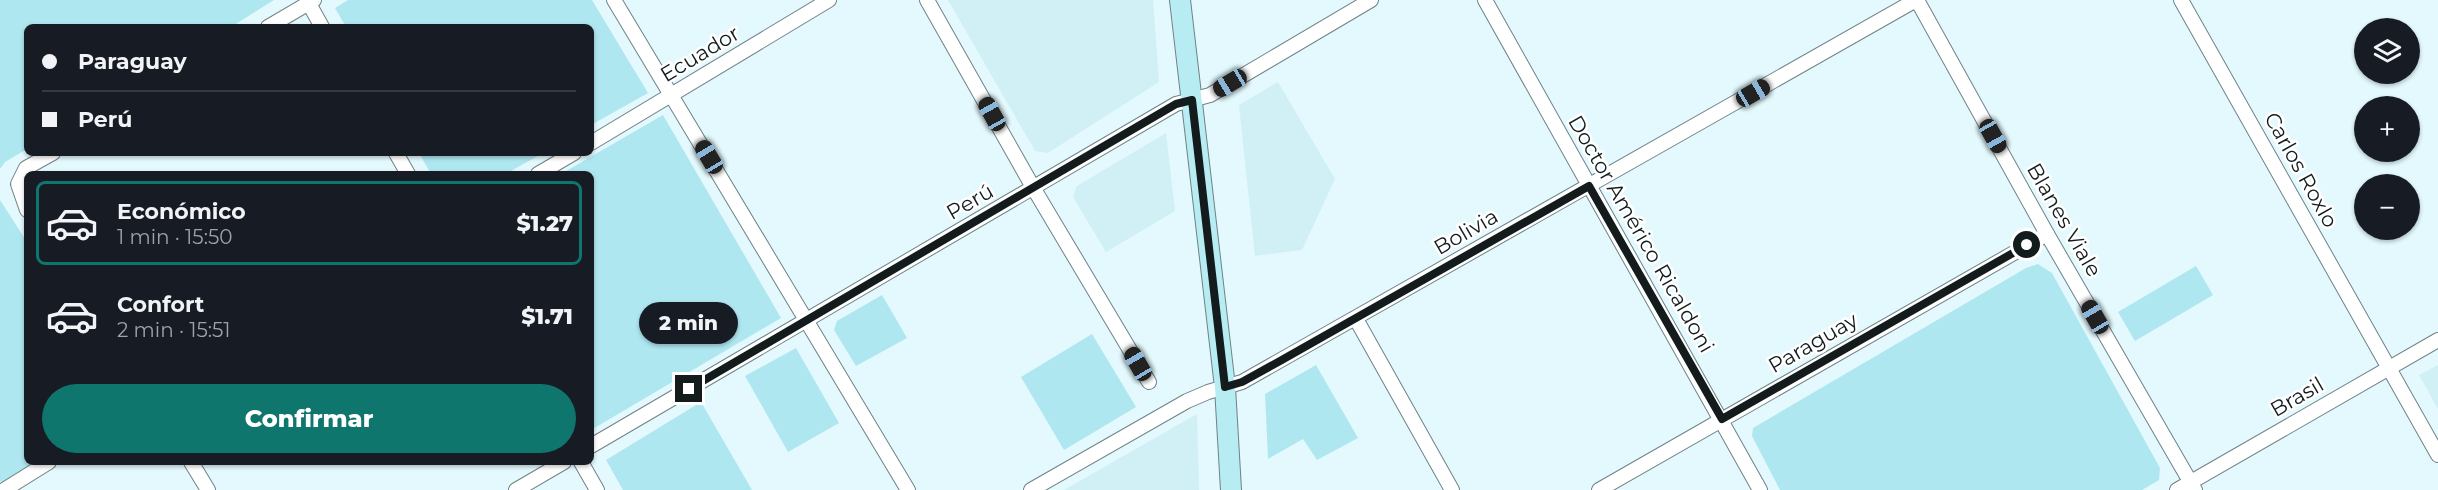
<!DOCTYPE html>
<html lang="es">
<meta charset="utf-8">
<style>
:root{--surface:#171b24;--page:#20242c;--text:#f1f3f6;--muted:#9ea1a6;--line:#363941;--accent:#0f766e}
body{margin:0;font-family:Montserrat,sans-serif;background:var(--page);color:var(--text);height:100vh;display:flex;flex-direction:column;font-size:22px;white-space:nowrap}
*{box-sizing:border-box;margin:0}
p{font-size:20px;color:var(--muted)}
.icon{flex:none;width:33px;height:33px;fill:none;stroke:currentColor;stroke-width:2;stroke-linecap:round;stroke-linejoin:round}
.map{position:relative;flex:1;overflow:hidden}
.panel{position:absolute;left:24px;top:171px;width:570px;height:294px;display:flex;flex-direction:column;background:var(--surface);border-radius:9px;box-shadow:0 2px 4px #0004}
.panel>*{flex:none}
.banner{position:absolute;left:24px;top:24px;width:570px;height:132px;border-radius:9px;box-shadow:0 2px 4px #0004;display:grid;align-content:center;height:132px;padding:0 18px;background:var(--surface)}
.controls{position:absolute;left:2354px;top:18px;display:grid;gap:12px}
.controls a{display:grid;place-items:center;width:66px;height:66px;border-radius:50%;background:var(--surface);box-shadow:0 2px 4px #0004;font-size:30px}
.end{position:absolute;width:27px;height:27px;margin:-14px;border:8px solid #141b1d;background:#fff;box-shadow:0 0 0 3px #fff}
.from{border-radius:50%}
.bubble{position:absolute;height:42px;border-radius:21px;background:var(--surface);box-shadow:0 2px 4px #0004;font-size:20px;font-weight:800;line-height:42px;text-align:center}
.car{position:absolute;width:18px;height:36px;margin:-18px -9px;border-radius:8px;box-shadow:0 0 4px 2px #0007;background:linear-gradient(#222 24%,#8ab4d8 0 40%,#222 0 76%,#8ab4d8 0 86%,#222 0)}
.banner b{display:flex;align-items:center;gap:21px;height:57px;font-size:22px}
.banner b+b{border-top:2px solid var(--line)}
.banner i{width:15px;height:15px;background:var(--text)}
ul{padding:10px 0 0;list-style:none}
li{display:flex;align-items:center;gap:18px;height:84px;margin:0 12px 9px;padding:0 6px;border:3px solid transparent;border-radius:9px}
li div{flex:1}
li b{display:block;font-size:22px}
li em{font-style:normal;font-weight:800}
li.selected{border-color:var(--accent)}
li>.icon{width:54px;height:54px;stroke-width:1.5}
.cta{display:flex;gap:12px;margin-top:auto;padding:12px 18px}
.cta a{flex:1;height:69px;border-radius:36px;background:var(--accent);color:#fff;font-size:24px;font-weight:800;line-height:69px;text-align:center}
.map>svg:first-child{display:block}
.built{fill:#d0f0f5}
.green{fill:#afe7f1}
.lines{fill:none;stroke-linecap:round;stroke-linejoin:round}
.street-casing{stroke:#6f8286;stroke-width:16}
.secondary-casing{stroke:#6f8286;stroke-width:22}
.street{stroke:#fff;stroke-width:14}
.secondary{stroke:#b8ecf3;stroke-width:20}
.route{stroke:#141b1d;stroke-width:8}
.labels{text-anchor:middle;stroke-width:5;stroke-linejoin:round;paint-order:stroke}
.street-label{font-size:21px;fill:#141b1d;stroke:#fff}
</style>
<div class="map">
<svg width="2438" height="490" viewBox="0 0 2438 490">
<rect width="100%" height="100%" fill="#e3f9fd"/>
<g class="built">
<path d="M948,0H1153L1159,82L1048,153L1035,151Z"/>
<path d="M1278,82L1335,179L1302,250L1255,256L1239,105Z"/>
<path d="M1166,133L1175,211L1106,252L1073,197L1077,186Z"/>
<path d="M2438,365V409L2419,375Z"/>
<path d="M1197,414L1199,490H1064Z"/>
</g>
<g class="green">
<path d="M0,0H274L231,27H27V149L5,162L0,169Z"/>
<path d="M348,0H592L648,93L591,125V27H346L335,8Z"/>
<path d="M663,115L781,318L591,430V174H561Z"/>
<path d="M419,153H543L506,174H431Z"/>
<path d="M0,200L27,242V462H35L11,479L0,482Z"/>
<path d="M2038,264L2052,273L2160,468L2159,480L2142,490H1780L1752,436L1753,428L2026,268Z"/>
<path d="M2196,266L2213,295L2135,341L2118,312Z"/>
<path d="M882,295L907,338L856,366L834,330L837,321Z"/>
<path d="M1092,334L1136,407L1064,450L1021,377Z"/>
<path d="M796,348L839,423L788,452L745,376Z"/>
<path d="M1316,365L1358,438L1317,460L1303,439L1268,459L1265,394Z"/>
<path d="M701,402L752,490H623L606,460Z"/>
</g>
<g class="lines">
<g class="street-casing">
<g id="street">
<path d="M307,0L322,27"/>
<path d="M614,0L908,490"/>
<path d="M927,0L1034,189L1149,382"/>
<path d="M1485,0L1760,490"/>
<path d="M1917,0L2047,234L2195,490"/>
<path d="M2181,0L2438,455"/>
<path d="M268,27L314,0"/>
<path d="M591,143L829,0"/>
<path d="M396,153L408,174"/>
<path d="M538,174L574,153"/>
<path d="M27,210L18,184L26,168L53,153"/>
<path d="M1356,319L1452,490"/>
<path d="M591,446L1176,104L1210,95L1371,0"/>
<path d="M191,462L208,490"/>
<path d="M581,462L597,490"/>
<path d="M4,490L49,462"/>
<path d="M516,490L564,462"/>
<path d="M1031,490L1187,401L1208,392L1242,382L1916,0"/>
<path d="M1599,490L2047,234"/>
<path d="M2177,490L2438,340"/>
</g>
</g>
<g class="secondary-casing">
<path id="secondary" d="M1180,0L1225,387L1231,490"/>
</g>
<use href="#street" class="street"/>
<use href="#secondary" class="secondary"/>
</g>
<g class="lines">
<path class="route" d="M689,389L1176,104L1192,100L1225,387L1242,382L1280,361L1589,186L1722,419L2027,245"/>
</g>
<g class="labels">
<g class="street-label">
<text transform="translate(700 54) rotate(-31)" y="7">Ecuador</text>
<text transform="translate(2301 170) rotate(61)" y="7">Carlos Roxlo</text>
<text transform="translate(970 202) rotate(-30)" y="7">Perú</text>
<text transform="translate(2064 220) rotate(60)" y="7">Blanes Viale</text>
<text transform="translate(1466 232) rotate(-30)" y="7">Bolivia</text>
<text transform="translate(1641 234) rotate(60)" y="7">Doctor Américo Ricaldoni</text>
<text transform="translate(1813 343) rotate(-30)" y="7">Paraguay</text>
<text transform="translate(2297 397) rotate(-30)" y="7">Brasil</text>
</g>
</g>
</svg>
<div class="controls">
<a><svg class="icon" aria-label="layers" viewBox="0 0 24 24"><path d="M12 4l9 5-9 5-9-5zM3 14l9 5 9-5"/></svg></a>
<a>+</a>
<a>−</a>
</div>
<i class="end from" style="left:2027px;top:245px"></i>
<i class="end" style="left:689px;top:389px"></i>
<div class="bubble" style="left:639px;top:302px;width:99px">2 min</div>
<i class="car" style="left:1230px;top:83px;rotate:239deg"></i>
<i class="car" style="left:1753px;top:93px;rotate:60deg"></i>
<i class="car" style="left:992px;top:114px;rotate:331deg"></i>
<i class="car" style="left:1993px;top:136px;rotate:151deg"></i>
<i class="car" style="left:709px;top:157px;rotate:329deg"></i>
<i class="car" style="left:2095px;top:317px;rotate:330deg"></i>
<i class="car" style="left:1138px;top:364px;rotate:330deg"></i>
<div class="banner">
<b><i class="from"></i>Paraguay</b>
<b><i></i>Perú</b>
</div>
<section class="panel">
<ul>
<li class="selected"><svg class="icon" aria-label="car" viewBox="0 0 24 24"><path d="M5 17H2v-5l4-1 3-4h7l3 4 3 1v5h-3M9 17h6M6 11h13"/><circle cx="7" cy="17" r="2"/><circle cx="17" cy="17" r="2"/></svg><div><b>Económico</b><p>1 min · 15:50</p></div><em>$1.27</em></li>
<li><svg class="icon" aria-label="car" viewBox="0 0 24 24"><path d="M5 17H2v-5l4-1 3-4h7l3 4 3 1v5h-3M9 17h6M6 11h13"/><circle cx="7" cy="17" r="2"/><circle cx="17" cy="17" r="2"/></svg><div><b>Confort</b><p>2 min · 15:51</p></div><em>$1.71</em></li>
</ul>
<div class="cta"><a>Confirmar</a></div>
</section>
</div>
